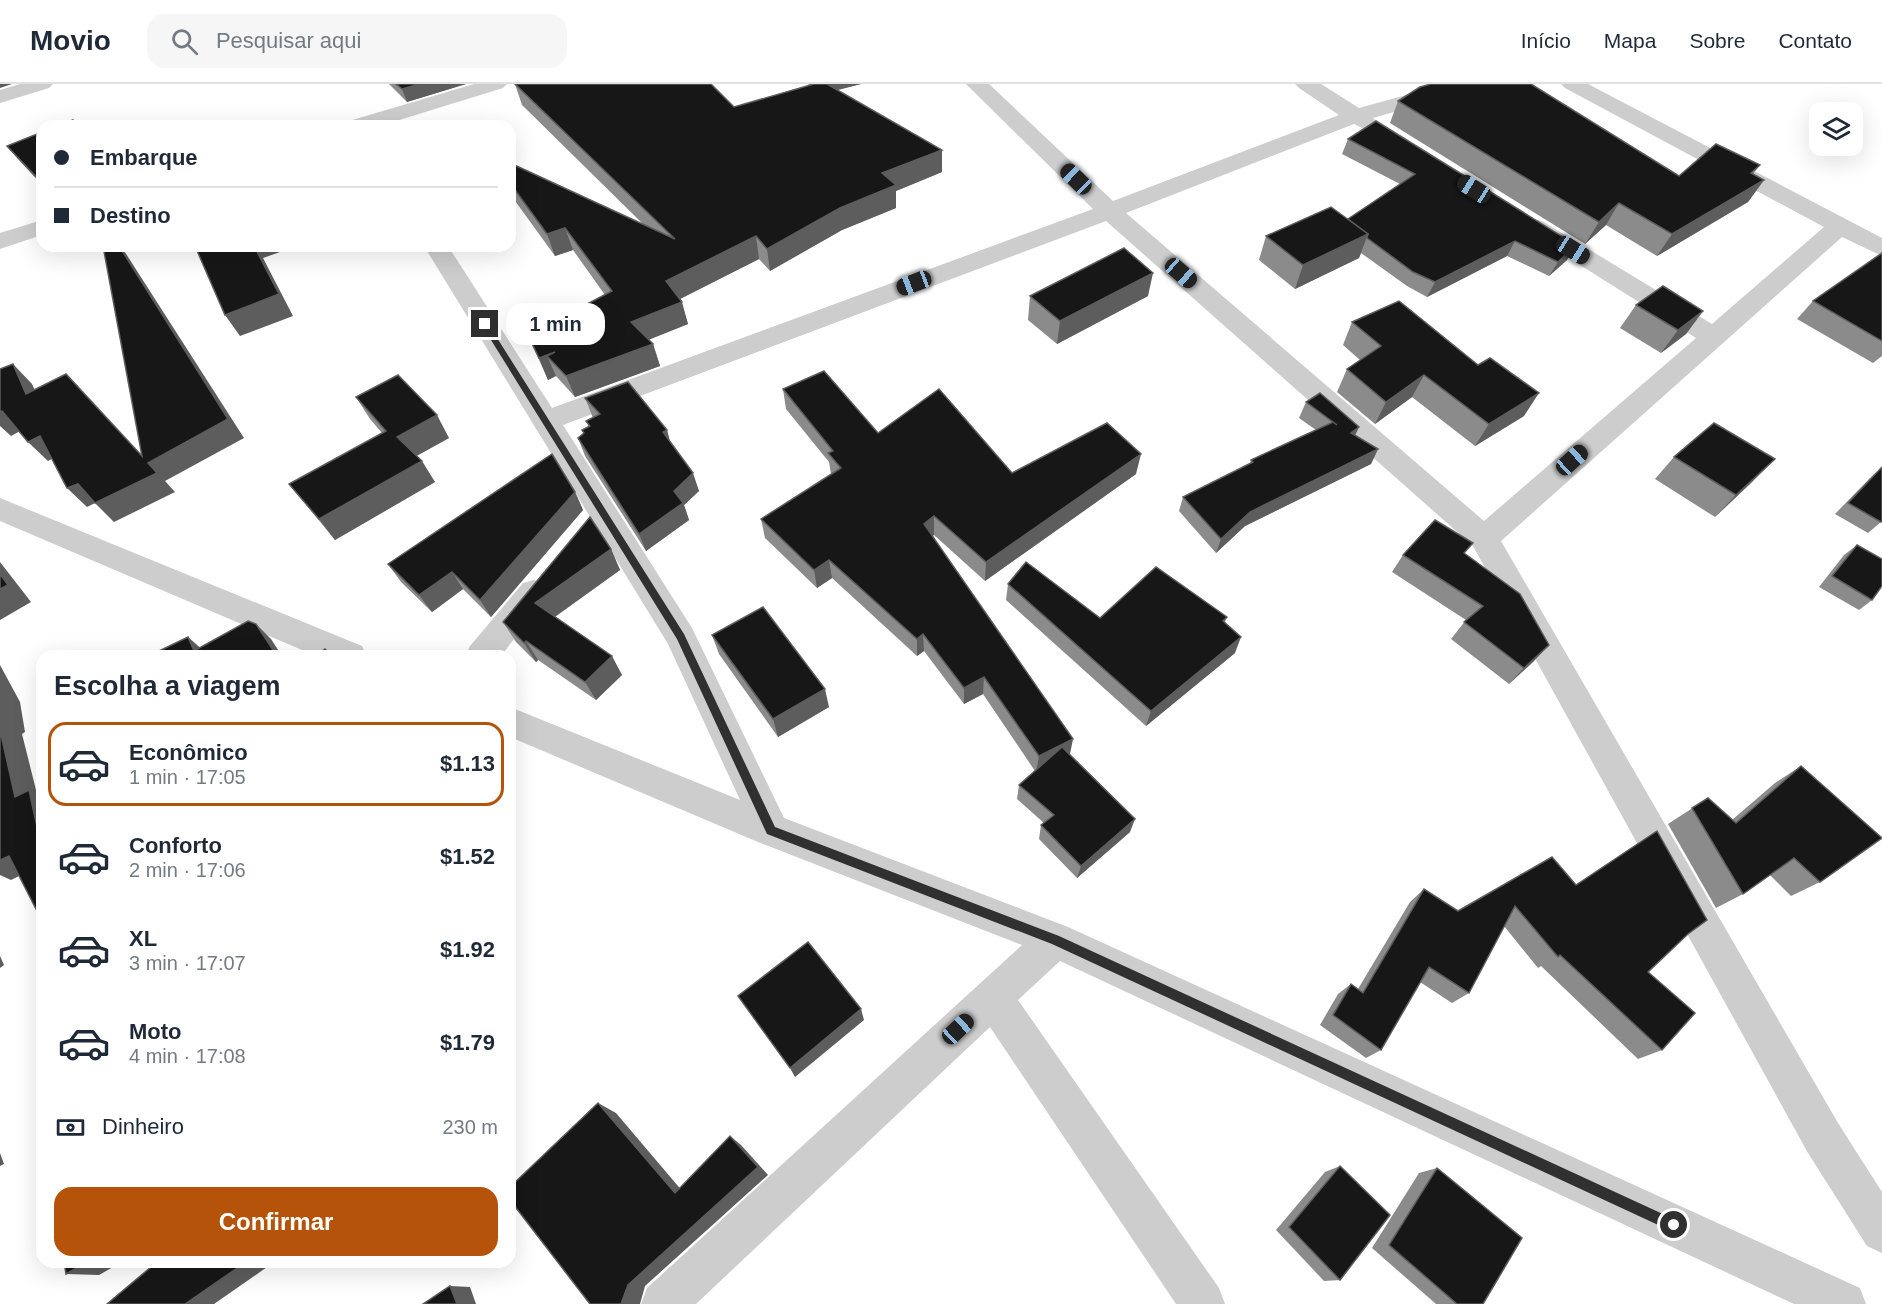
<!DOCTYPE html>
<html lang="pt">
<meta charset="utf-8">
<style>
:root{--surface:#fff;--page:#f6f6f7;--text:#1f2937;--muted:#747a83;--line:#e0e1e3;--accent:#b45309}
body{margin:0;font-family:Arial,sans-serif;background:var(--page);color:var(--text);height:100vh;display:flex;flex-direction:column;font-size:22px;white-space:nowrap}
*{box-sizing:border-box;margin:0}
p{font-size:20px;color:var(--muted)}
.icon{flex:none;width:33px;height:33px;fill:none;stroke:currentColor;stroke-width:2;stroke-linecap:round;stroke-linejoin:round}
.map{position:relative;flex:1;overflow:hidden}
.details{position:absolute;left:36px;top:566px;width:480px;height:618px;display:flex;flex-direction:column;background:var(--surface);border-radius:18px;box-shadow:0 6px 24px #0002}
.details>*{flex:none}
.hud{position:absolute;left:36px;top:36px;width:480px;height:132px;border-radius:18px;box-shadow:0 6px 24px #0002;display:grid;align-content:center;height:132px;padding:0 18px;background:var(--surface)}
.controls{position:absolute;left:1809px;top:18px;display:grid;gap:12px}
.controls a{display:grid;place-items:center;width:54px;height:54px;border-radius:12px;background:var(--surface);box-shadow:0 6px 24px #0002;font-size:30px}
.end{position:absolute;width:27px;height:27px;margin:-14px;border:8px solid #303030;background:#fff;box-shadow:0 0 0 3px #fff}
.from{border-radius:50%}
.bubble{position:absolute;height:42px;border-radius:18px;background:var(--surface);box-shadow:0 6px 24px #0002;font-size:20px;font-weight:800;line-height:42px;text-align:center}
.car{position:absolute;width:18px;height:36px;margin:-18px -9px;border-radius:8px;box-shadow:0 0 4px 2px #0007;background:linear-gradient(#222 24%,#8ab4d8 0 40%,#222 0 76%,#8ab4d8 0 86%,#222 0)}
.hud b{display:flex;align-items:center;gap:21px;height:57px;font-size:22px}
.hud b+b{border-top:2px solid var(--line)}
.hud i{width:15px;height:15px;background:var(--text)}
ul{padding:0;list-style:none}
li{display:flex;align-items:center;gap:18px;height:84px;margin:0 12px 9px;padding:0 6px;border:3px solid transparent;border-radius:18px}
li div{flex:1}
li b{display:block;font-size:22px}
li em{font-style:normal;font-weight:800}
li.current{border-color:var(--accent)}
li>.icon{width:54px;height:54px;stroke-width:1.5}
h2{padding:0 18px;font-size:27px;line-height:72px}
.pay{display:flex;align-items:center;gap:15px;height:66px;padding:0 18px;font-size:22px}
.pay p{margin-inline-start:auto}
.primary-button{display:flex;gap:12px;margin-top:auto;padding:12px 18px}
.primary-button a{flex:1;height:69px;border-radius:18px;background:var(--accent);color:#fff;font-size:24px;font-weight:800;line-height:69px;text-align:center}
header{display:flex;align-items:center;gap:36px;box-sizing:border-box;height:84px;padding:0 30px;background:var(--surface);border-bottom:2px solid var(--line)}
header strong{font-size:28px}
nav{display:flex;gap:33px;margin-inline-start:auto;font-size:21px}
.search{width:420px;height:54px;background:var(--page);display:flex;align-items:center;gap:15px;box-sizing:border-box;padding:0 21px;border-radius:18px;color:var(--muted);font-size:22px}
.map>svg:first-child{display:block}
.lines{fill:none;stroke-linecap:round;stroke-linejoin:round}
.minor{fill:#cdcdcd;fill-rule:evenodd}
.wall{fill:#8b8b8b}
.shaded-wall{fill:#5d5d5d}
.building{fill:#171717;stroke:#5d5d5d;stroke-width:1.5}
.route{fill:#303030}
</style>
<header>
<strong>Movio</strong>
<div class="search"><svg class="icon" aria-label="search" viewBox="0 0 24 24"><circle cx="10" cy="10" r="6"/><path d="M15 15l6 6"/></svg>Pesquisar aqui</div>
<nav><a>Início</a><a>Mapa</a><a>Sobre</a><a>Contato</a></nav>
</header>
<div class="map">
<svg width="1882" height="1220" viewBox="0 0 1882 1220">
<rect width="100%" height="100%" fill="#fff"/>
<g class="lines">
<g class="minor">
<path d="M20,0H53L49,4L0,19V6Z"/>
<path d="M474,0H507L503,4L380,42H346L349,37Z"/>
<path d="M966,0H989L1113,117L1339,31L1299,4L1295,0H1321L1359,24L1446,0H1481L1477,4L1373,34L1381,41L1378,46L1370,48L1354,40L1126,129L1484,437L1696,254L1526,147L1522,142L1526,137L1534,135L1542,137L1712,240L1824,143L1565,4L1561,0H1588L1882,154V172L1842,153L1501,457L1838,1039L1882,1108V1169L1867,1162L1808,1069L1473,462L1106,137L563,341L692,544L784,734L1068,843L1860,1204L1866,1220H1794L1060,877L1018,916L1219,1204L1225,1220H1176L990,943L696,1220H641L647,1204L1022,861L758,758L510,653V623L740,716L668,560L424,162H448L552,324L1093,125Z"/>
<path d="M42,136V151L0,165V149Z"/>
<path d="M0,414L362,562L367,572H316L0,437Z"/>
<path d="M534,496L545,499L550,508L501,572H465L470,562L523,499Z"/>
</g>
</g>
<g class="wall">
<path d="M389,0H466L407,18Z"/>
<path d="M515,0H711L734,23L809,1L808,0H861L838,6L942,66V88L896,107V124L842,146L770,187L759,175L680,215L688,240L648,256L653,260L660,282L575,313L556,292L548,296L528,251L605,211L573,166L555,172L510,110V79L643,140L522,21Z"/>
<path d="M1398,17L1679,92L1760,81L1753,90L1764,96L1748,118L1657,172L1606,141L1585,160L1390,39Z"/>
<path d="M42,48V101L17,74L7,62Z"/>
<path d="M1348,55L1576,161L1567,176L1549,192L1507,172L1427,213L1407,202L1361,169L1359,174L1295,205L1259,176L1266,152L1348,135L1400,100L1342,70Z"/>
<path d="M1882,169V272L1873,279L1797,235L1813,217Z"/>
<path d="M1030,212H1148L1057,260L1028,236Z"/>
<path d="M1636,221L1703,227L1686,250L1661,269L1620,244Z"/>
<path d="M1352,238L1524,332L1475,362L1412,313L1375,340L1337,308L1347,285L1360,276L1343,261Z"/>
<path d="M783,305L878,349L1012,389L1136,390L985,497L934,451L932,452L1070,670L1130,748L1077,794L1039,755L1041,741L1044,739L1017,715L1019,701L1035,687L983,610L964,620L924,567L917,572L832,494L817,504L765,454L761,435L831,390L829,378L786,325Z"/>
<path d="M356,313L449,354L416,372L435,398L335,456L289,400L382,349L370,335Z"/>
<path d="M585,314L667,346L670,358L699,407L684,421L689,436L646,467L585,372L578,354L584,350L582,346L589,343L586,337L593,334Z"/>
<path d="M1306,318L1355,351L1378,365L1371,380L1245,442L1216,469L1179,427L1183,413L1250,380L1251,376L1316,346L1299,334Z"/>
<path d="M1674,373L1753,397L1715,433L1655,395Z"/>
<path d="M1882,383L1881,438L1868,449L1835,430L1870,394Z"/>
<path d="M575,408L583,426L491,533L463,505L432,528L401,498L388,480Z"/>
<path d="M1857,461L1872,516L1859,526L1819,503L1844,471Z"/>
<path d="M611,465L620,486L555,533L622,591L596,616L538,576L536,578L516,558L503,538Z"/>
<path d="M1465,470L1534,577L1509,600L1451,555L1466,536L1392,488L1403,471Z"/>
<path d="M1008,500L1100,534L1227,533L1225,538L1235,569L1146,642L1006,516Z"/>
<path d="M712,551L829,623L778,653L719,570Z"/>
<path d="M1801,682L1820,798L1791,812L1770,791L1743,810L1716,824L1668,740L1708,714L1732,736L1775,699Z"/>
<path d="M1576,801L1648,888L1662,966L1638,975L1541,882L1538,884L1504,842L1469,909L1452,919L1420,898L1381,966L1366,974L1320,941L1338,910L1351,900L1358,905L1410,818L1424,805L1458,827Z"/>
<path d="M1340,1082V1196L1324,1197L1276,1146L1325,1088Z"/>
<path d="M1437,1084L1483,1220H1436L1372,1164L1419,1089Z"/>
</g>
<g class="shaded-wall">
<path d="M0,0H12L0,4Z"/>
<path d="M420,0H466L407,18L402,5Z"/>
<path d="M816,0H861L817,11Z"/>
<path d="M942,66V88L896,107V124L842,146L770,187L767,165L882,89Z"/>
<path d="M1764,96L1748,118L1657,172L1672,150Z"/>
<path d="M1619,119L1606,141L1585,160L1599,138Z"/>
<path d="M565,144L573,166L555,172L547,150Z"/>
<path d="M1368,150L1359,174L1295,205L1303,181Z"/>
<path d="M756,152L759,175L672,219L666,197Z"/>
<path d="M1515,157L1507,172L1427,213L1435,198Z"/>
<path d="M1576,161L1567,176L1549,192L1558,178Z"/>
<path d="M119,162H121L244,354L165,397L175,408L114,438L95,419L148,379Z"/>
<path d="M254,162H297L263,174L293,232L240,252L225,231Z"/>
<path d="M1153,189L1148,212L1057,260L1060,237Z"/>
<path d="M682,218L688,240L638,260L631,238Z"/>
<path d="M1703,227L1686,250L1661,269L1678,246Z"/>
<path d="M653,260L660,282L575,313L566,292Z"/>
<path d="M555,268L547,272L556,292L548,296L539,274Z"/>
<path d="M13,280L32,300L46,330L26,310Z"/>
<path d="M1424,291L1412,313L1375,340L1386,318Z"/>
<path d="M1539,309L1524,332L1475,362L1489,340Z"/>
<path d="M2,327L22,346L11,352L0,342V328Z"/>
<path d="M437,331L449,354L411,375L397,353Z"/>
<path d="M1359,343L1352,358L1351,349Z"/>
<path d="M667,346L672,365L663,348Z"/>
<path d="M40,352L59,371L48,377L28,358Z"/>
<path d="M1378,365L1371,380L1245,442L1216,469L1221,455L1250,428Z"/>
<path d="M1141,370L1136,390L985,497L986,478Z"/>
<path d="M1775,375L1753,397L1715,433L1736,411Z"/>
<path d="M422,377L435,398L335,456L319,435Z"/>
<path d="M693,389L699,407L684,421L689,436L646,467L639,450L674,407Z"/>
<path d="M78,400L97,418L87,423L67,404Z"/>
<path d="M575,408L583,426L491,533L480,516Z"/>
<path d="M934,432V451L925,459L924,440Z"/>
<path d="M611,465L620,486L546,539L535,519Z"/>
<path d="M829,476L832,494L817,504L814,486Z"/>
<path d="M0,478L31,518L0,536Z"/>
<path d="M452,488L463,505L432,528L419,511Z"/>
<path d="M256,540L271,555L282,572H277Z"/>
<path d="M923,550L924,567L917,572V555Z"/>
<path d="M188,553L205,568L194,567Z"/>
<path d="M1241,553L1235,569L1146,642L1151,627Z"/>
<path d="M526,557L538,576L536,578L524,559Z"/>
<path d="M1549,561L1534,577L1509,600L1524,584Z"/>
<path d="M612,572L622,591L596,616L585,598Z"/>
<path d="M0,581L20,618L25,648L22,650L37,710L42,714V766L15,713L0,646Z"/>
<path d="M984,593L983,610L964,620V604Z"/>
<path d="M825,605L829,623L778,653L773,635Z"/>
<path d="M1073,655L1070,670L1036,688L1039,672Z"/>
<path d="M1135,735L1130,748L1077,794L1081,782Z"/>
<path d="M9,772L35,784L11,796L0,791V776Z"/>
<path d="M0,872L4,881L0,884Z"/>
<path d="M861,925L864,936L795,993L790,984Z"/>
<path d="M598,1019L616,1029L689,1115L675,1109Z"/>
<path d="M730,1052L741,1061L768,1091L645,1202L640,1220H621L628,1201Z"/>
<path d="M0,1069L4,1080L0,1082Z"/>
<path d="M87,1178H122L99,1191L66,1190Z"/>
<path d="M246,1178H287L281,1181H270L214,1220H185Z"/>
<path d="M413,1178H436L433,1180Z"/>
<path d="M450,1202L470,1203L476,1220H457Z"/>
</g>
<g class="building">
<path d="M396,0H420L402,5Z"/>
<path d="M515,0H711L734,23L814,0H827L942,66L882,89L896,101L840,124L767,165L756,152L666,197L682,218L631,238L653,260L566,292L547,272L555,268L539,274L528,251L612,207L565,144L547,150L510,99V79L675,155Z"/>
<path d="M1431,0H1531L1679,92L1716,60L1760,81L1751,89L1764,96L1672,150L1619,119L1599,138L1398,17L1420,3Z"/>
<path d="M73,36L78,42H57Z"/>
<path d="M1376,37L1576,161L1558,178L1515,157L1435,198L1413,188L1367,154L1368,150L1348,135L1415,90L1348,55Z"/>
<path d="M42,48V99L7,62Z"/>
<path d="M1331,123L1368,150L1303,181L1266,152Z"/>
<path d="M103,162H119L228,335L148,379L157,389L95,419L78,400L67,404L40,352L28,358L2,327L0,328V285L13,280L26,310L66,290L142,372Z"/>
<path d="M195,162H254L279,210L225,231Z"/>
<path d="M1124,164L1153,189L1060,237L1030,212Z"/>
<path d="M1882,169V257L1813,217Z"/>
<path d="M1663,202L1703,227L1678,246L1636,221Z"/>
<path d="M1399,217L1478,281L1490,274L1539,309L1489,340L1424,291L1386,318L1347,285L1381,262L1352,238Z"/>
<path d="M824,287L878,349L939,305L1012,389L1107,339L1141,370L986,478L934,432L924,440L1073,655L1039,672L984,593L964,604L923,550L917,555L829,476L814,486L761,435L841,384L828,369L833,367L783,305Z"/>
<path d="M398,291L437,331L397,353L422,377L319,435L289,400L386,347L356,313Z"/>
<path d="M628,298L667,346L663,348L693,389L674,407L683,419L639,450L578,354L584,349L582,346L590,342L586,337L600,330L585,314Z"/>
<path d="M1320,309L1359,343L1351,349L1378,365L1250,428L1221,455L1183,413L1253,378L1251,376L1333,338L1337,341L1306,318Z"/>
<path d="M1714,339L1775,375L1736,411L1674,373Z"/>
<path d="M552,370L575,408L480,516L452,488L419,511L388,480Z"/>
<path d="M1882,383V437L1881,438L1848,419Z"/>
<path d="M590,433L611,465L535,519L612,572L585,598L526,557L524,559L503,538Z"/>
<path d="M1435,436L1473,459L1464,469L1520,510L1549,561L1524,584L1464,538L1483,522L1403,471Z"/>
<path d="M1857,461L1882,475V502L1872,516L1832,492Z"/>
<path d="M1026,478L1100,534L1156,483L1227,533L1223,537L1241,553L1151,627L1008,500Z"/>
<path d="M0,490L8,501L0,505Z"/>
<path d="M763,523L825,605L773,635L712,551Z"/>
<path d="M248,537L256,540L277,572H156L155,569L188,553L194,567Z"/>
<path d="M325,565L332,572H315Z"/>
<path d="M0,646L15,713L29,706L42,766V837L9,772L0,776Z"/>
<path d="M1062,663L1135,735L1081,782L1041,741L1054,731L1019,701Z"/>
<path d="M1801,682L1882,754L1820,798L1794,774L1743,810L1692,724L1708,714L1736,739Z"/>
<path d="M1657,747L1707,836L1688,850L1648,888L1695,929L1662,966L1560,871L1558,873L1515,822L1469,909L1429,883L1381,966L1333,931L1351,900L1363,909L1424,805L1458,827L1552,773L1576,801Z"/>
<path d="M808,858L861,925L790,984L738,912Z"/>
<path d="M598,1019L675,1109L730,1052L758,1083L628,1201L621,1220H590L510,1116V1103Z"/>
<path d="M1340,1082L1390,1131L1340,1196L1289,1143Z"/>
<path d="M1437,1084L1522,1154L1483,1220H1457L1389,1161Z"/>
<path d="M64,1178H87L66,1190Z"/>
<path d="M157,1178H246L185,1220H107Z"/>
<path d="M450,1202L457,1220H423Z"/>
</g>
<path class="route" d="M482,238H487L684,550L775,743L1059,852L1678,1137L1680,1141L1678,1146L1674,1148L1669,1146L1052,860L767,750L677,555L481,240Z"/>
</svg>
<div class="controls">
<a><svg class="icon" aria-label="layers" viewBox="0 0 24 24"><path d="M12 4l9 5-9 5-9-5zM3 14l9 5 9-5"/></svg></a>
</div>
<i class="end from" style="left:1674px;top:1141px"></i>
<i class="end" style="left:485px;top:240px"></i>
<div class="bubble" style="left:506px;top:219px;width:99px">1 min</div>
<i class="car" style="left:1076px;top:95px;rotate:314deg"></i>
<i class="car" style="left:1474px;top:105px;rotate:302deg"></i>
<i class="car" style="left:1573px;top:166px;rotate:122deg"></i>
<i class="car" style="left:1181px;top:189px;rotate:131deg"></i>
<i class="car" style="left:914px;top:199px;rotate:249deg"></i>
<i class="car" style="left:1572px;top:376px;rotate:48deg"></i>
<i class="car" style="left:958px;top:945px;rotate:47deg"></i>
<div class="hud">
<b><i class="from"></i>Embarque</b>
<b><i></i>Destino</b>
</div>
<section class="details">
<h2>Escolha a viagem</h2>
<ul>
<li class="current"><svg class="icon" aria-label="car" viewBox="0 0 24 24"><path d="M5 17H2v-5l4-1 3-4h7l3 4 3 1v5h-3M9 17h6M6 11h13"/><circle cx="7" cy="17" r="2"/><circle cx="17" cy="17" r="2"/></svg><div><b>Econômico</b><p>1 min · 17:05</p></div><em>$1.13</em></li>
<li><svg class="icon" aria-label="car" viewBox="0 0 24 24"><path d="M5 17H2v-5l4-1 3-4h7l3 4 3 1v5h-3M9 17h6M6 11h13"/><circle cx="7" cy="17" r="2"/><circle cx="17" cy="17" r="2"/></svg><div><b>Conforto</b><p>2 min · 17:06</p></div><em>$1.52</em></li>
<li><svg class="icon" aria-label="car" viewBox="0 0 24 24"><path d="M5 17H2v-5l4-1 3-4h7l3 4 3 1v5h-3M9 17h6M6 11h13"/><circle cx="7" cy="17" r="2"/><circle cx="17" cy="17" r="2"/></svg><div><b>XL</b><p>3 min · 17:07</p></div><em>$1.92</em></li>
<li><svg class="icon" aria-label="car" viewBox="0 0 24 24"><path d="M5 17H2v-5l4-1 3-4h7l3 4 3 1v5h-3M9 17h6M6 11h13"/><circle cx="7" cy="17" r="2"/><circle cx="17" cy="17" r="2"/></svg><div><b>Moto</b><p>4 min · 17:08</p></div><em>$1.79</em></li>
</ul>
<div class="pay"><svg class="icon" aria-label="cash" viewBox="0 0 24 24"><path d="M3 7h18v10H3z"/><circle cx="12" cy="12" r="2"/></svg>Dinheiro<p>230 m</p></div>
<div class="primary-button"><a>Confirmar</a></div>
</section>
</div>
